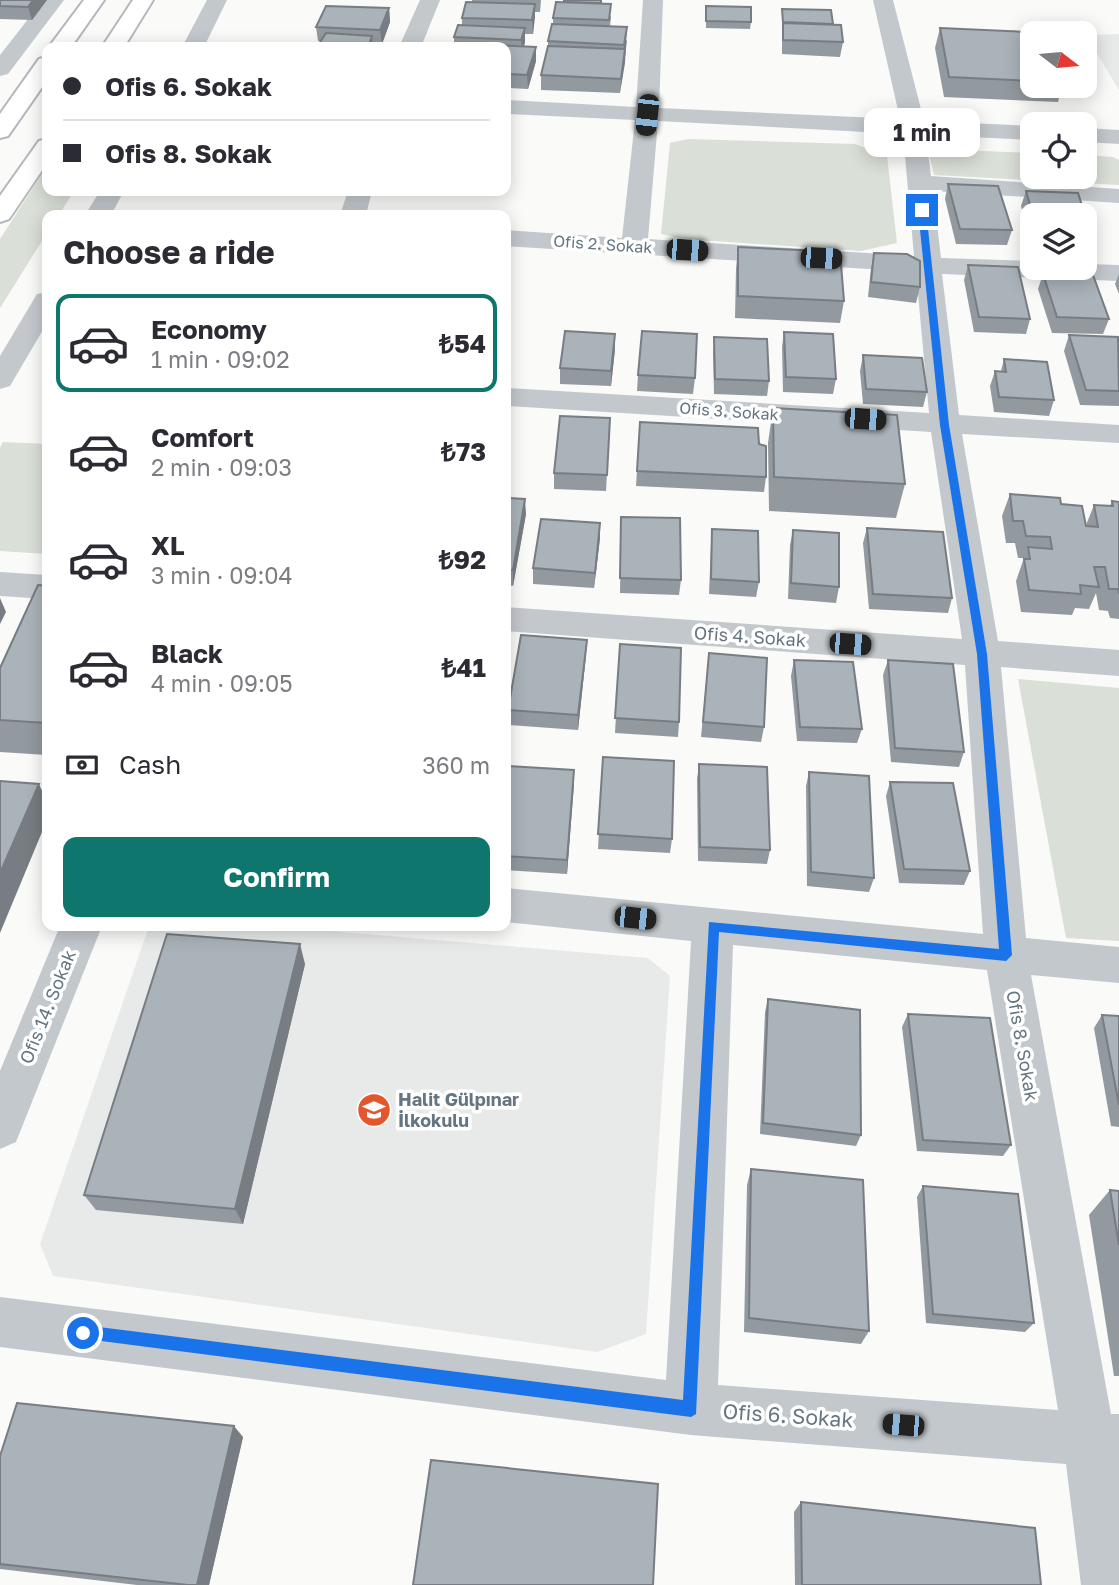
<!DOCTYPE html>
<meta charset="utf-8">
<style>
:root{--surface:#fff;--page:#f2f2f3;--text:#2b2b33;--muted:#7c7c81;--line:#e1e1e2;--accent:#0f766e}
body{margin:0;font-family:"Golos Text",sans-serif;background:var(--page);color:var(--text);height:100vh;display:flex;flex-direction:column;font-size:26px;white-space:nowrap}
*{box-sizing:border-box;margin:0}
p{font-size:23px;color:var(--muted)}
.icon{flex:none;width:38px;height:38px;fill:none;stroke:currentColor;stroke-width:2;stroke-linecap:round;stroke-linejoin:round}
.map{position:relative;flex:1;overflow:hidden}
.details{position:absolute;left:42px;top:210px;width:469px;height:721px;display:flex;flex-direction:column;background:var(--surface);border-radius:14px;box-shadow:0 4px 18px #0003}
.details>*{flex:none}
.guide{position:absolute;left:42px;top:42px;width:469px;height:154px;border-radius:14px;box-shadow:0 4px 18px #0003;display:grid;align-content:center;height:154px;padding:0 21px;background:var(--surface)}
.needle{width:46px;rotate:106deg}
.controls{position:absolute;left:1020px;top:21px;display:grid;gap:14px}
.controls a{display:grid;place-items:center;width:77px;height:77px;border-radius:14px;background:var(--surface);box-shadow:0 4px 18px #0003;font-size:35px}
.end{position:absolute;width:32px;height:32px;margin:-16px;border:9px solid #1a73e8;background:#fff;box-shadow:0 0 0 4px #fff}
.from{border-radius:50%}
.bubble{position:absolute;height:49px;border-radius:14px;background:var(--surface);box-shadow:0 4px 18px #0003;font-size:23px;font-weight:700;line-height:49px;text-align:center}
.car{position:absolute;width:21px;height:42px;margin:-21px -10px;border-radius:9px;box-shadow:0 0 5px 2px #0007;background:linear-gradient(#222 24%,#8ab4d8 0 40%,#222 0 76%,#8ab4d8 0 86%,#222 0)}
.guide b{display:flex;align-items:center;gap:24px;height:66px;font-size:26px}
.guide b+b{border-top:2px solid var(--line)}
.guide i{width:18px;height:18px;background:var(--text)}
ul{padding:0;list-style:none}
li{display:flex;align-items:center;gap:21px;height:98px;margin:0 14px 10px;padding:0 7px;border:4px solid transparent;border-radius:14px}
li div{flex:1}
li b{display:block;font-size:26px}
li em{font-style:normal;font-weight:700}
li.on{border-color:var(--accent)}
li>.icon{width:63px;height:63px;stroke-width:1.5}
h2{padding:0 21px;font-size:32px;line-height:84px}
.pay{display:flex;align-items:center;gap:18px;height:77px;padding:0 21px;font-size:26px}
.pay p{margin-inline-start:auto}
.action{display:flex;gap:14px;margin-top:auto;padding:14px 21px}
.action a{flex:1;height:80px;border-radius:14px;background:var(--accent);color:#fff;font-size:28px;font-weight:700;line-height:80px;text-align:center}
.map>svg:first-child{display:block}
.built{fill:#e8e9e9}
.green{fill:#dadfd7}
.lines{fill:none;stroke-linecap:round;stroke-linejoin:round}
.highway-casing{stroke:#b4b9bd;stroke-width:4}
.minor{fill:#c3c8cc;fill-rule:evenodd}
.highway{fill:#fff;fill-rule:evenodd}
.wall{fill:#929a9f}
.shaded-wall{fill:#777d82}
.building{fill:#aab3b9;stroke:#777d82;stroke-width:2}
.route{fill:#1a73e8}
.labels{text-anchor:middle;stroke-width:7;stroke-linejoin:round;paint-order:stroke}
.far-street-label{font-size:16px;fill:#657683;stroke:#fff}
.street-label{font-size:18px;fill:#657683;stroke:#fff}
.poi-label{font-size:18px;font-weight:bold;fill:#657683;stroke:#fff;text-anchor:start}
.near-street-label{font-size:21px;fill:#657683;stroke:#fff}
</style>
<div class="map">
<svg width="1119" height="1585" viewBox="0 0 1119 1585">
<rect width="100%" height="100%" fill="#fafaf8"/>
<g class="built">
<path d="M1119,34V90L1086,35Z"/>
<path d="M149,926H271L648,958L670,976L646,1334L597,1352L53,1276L40,1244Z"/>
</g>
<g class="green">
<path d="M688,139L855,144L887,156L897,243L861,251L685,239L661,234L670,143Z"/>
<path d="M937,149L1032,153V177H1085V155L1113,157L1119,160V185L934,175L929,154Z"/>
<path d="M47,166V191H74L59,215H47V233L0,308V239Z"/>
<path d="M3,442L47,444V554L0,551V448Z"/>
<path d="M1018,679L1119,688V941L1066,938Z"/>
</g>
<g class="lines">
<g class="highway-casing">
<g id="highway">
<path d="M84,0H104L71,47H49Z"/>
<path d="M133,0H153L124,47H102Z"/>
<path d="M47,57V80L8,136L0,138V114L39,59Z"/>
<path d="M47,139V163L9,219L0,222V196L39,141Z"/>
</g>
</g>
<g class="minor">
<path d="M43,0H64L8,74L0,76V55Z"/>
<path d="M207,0H227L204,47H182Z"/>
<path d="M420,0H440L421,47H399Z"/>
<path d="M643,0H663L659,108L900,119L873,0H893L924,121L1032,126V140L926,135L931,176L1119,189V203L933,191L941,258L1032,261V268H1085V264L1119,265V281L942,274L959,415L1119,425V443L962,434L998,641L1119,650V676L1001,667L1026,938L1119,947V983L1031,975L1111,1414H1119V1585H1081L1066,1464L691,1435L0,1347V1297L666,1380L691,941L506,922V888L983,934L965,665L506,631V607L962,639L931,432L506,406V388L929,413L916,272L506,246V230L622,238L635,120L506,114V100L636,107ZM658,121L903,134L914,256L648,239ZM733,945L987,970L1058,1410L718,1385Z"/>
<path d="M1085,128L1119,130V144L1085,142Z"/>
<path d="M100,191H124L111,215H85Z"/>
<path d="M348,191H372L366,215H340Z"/>
<path d="M47,292V323L10,386L0,389V356L37,294Z"/>
<path d="M0,572L47,575V599L0,596Z"/>
<path d="M60,926H102L16,1142L0,1149V1071Z"/>
</g>
<use href="#highway" class="highway"/>
</g>
<g class="wall">
<path d="M0,0H47L32,20L0,19Z"/>
<path d="M472,0H541L540,12H535L533,34H525V42L524,46L536,61L528,89L506,88V47L454,43V37L462,25V18L472,2Z"/>
<path d="M601,3L611,17L610,26L627,41L620,93L541,90V75L548,46V41L553,24V18Z"/>
<path d="M706,6L751,22L750,29L706,28Z"/>
<path d="M389,8L390,22L382,44L373,43V47H317L321,41H318L316,27Z"/>
<path d="M782,9L831,10L832,25L843,42L840,57L782,54Z"/>
<path d="M940,28L1032,33V86H1062L1058,102L944,97L935,48Z"/>
<path d="M948,184L1012,230L1007,245L956,244L945,199Z"/>
<path d="M1026,191L1032,215V246L1021,206Z"/>
<path d="M1085,216L1092,237L1087,252H1085Z"/>
<path d="M738,247L844,301L840,323L735,318L736,269Z"/>
<path d="M874,253L920,287L916,303L868,297L871,268Z"/>
<path d="M968,265L1030,319L1026,334L974,332L964,280Z"/>
<path d="M1043,274L1109,319L1103,334L1052,333L1038,289Z"/>
<path d="M1119,274V294L1115,284Z"/>
<path d="M784,332L836,379L833,394L783,392L782,347Z"/>
<path d="M1069,335L1119,339V406L1080,405L1064,351Z"/>
<path d="M714,337L769,381L767,396L714,394L713,353Z"/>
<path d="M615,349L611,386L560,384V368Z"/>
<path d="M863,355L927,392L923,407L863,404L860,371Z"/>
<path d="M1004,359L1054,400L1049,416L994,412L990,386L995,371H1001Z"/>
<path d="M638,375L695,378L693,394L637,391Z"/>
<path d="M773,408L905,484L896,518L769,511L768,443Z"/>
<path d="M610,418L606,491L554,489V473Z"/>
<path d="M640,422L759,444L766,477L764,492L636,486Z"/>
<path d="M1010,494L1061,504L1086,525L1094,505L1110,506L1112,501L1119,502V619L1110,618L1108,611L1099,610L1096,593L1089,609L1075,608L1072,615L1021,612L1016,581L1024,558H1018L1015,543H1006L1002,516Z"/>
<path d="M506,498L526,514L513,586L506,585Z"/>
<path d="M600,523V538L594,588L533,584V568Z"/>
<path d="M867,528L952,598L948,613L869,609L863,543Z"/>
<path d="M712,529L759,582L756,597L709,594L711,544Z"/>
<path d="M793,530L839,587L836,603L788,599L790,545Z"/>
<path d="M621,532L681,580L679,595L620,593Z"/>
<path d="M47,586V755L0,752V668Z"/>
<path d="M620,644L679,722L678,737L615,733Z"/>
<path d="M709,653L764,727L761,742L701,737Z"/>
<path d="M586,655L578,730L509,725L508,710Z"/>
<path d="M794,660L862,729L857,743L797,741L791,676Z"/>
<path d="M888,660L964,752L959,767L891,762L883,675Z"/>
<path d="M603,757L672,839L670,853L598,849Z"/>
<path d="M699,764L770,850L767,864L698,861L697,779Z"/>
<path d="M574,770L567,874L506,870V771Z"/>
<path d="M809,772L874,878L869,892L807,886L806,786Z"/>
<path d="M890,782L970,871L964,885L899,883L886,796Z"/>
<path d="M305,964L243,1224L96,1210L84,1195Z"/>
<path d="M768,999L861,1135L856,1146L760,1134L765,1012Z"/>
<path d="M908,1014L1011,1145L1003,1156L917,1151L902,1027Z"/>
<path d="M1102,1015L1119,1016V1127L1111,1126L1094,1028Z"/>
<path d="M751,1169L869,1331L861,1344L744,1332L747,1185Z"/>
<path d="M923,1186L1034,1323L1025,1332L926,1323L917,1197Z"/>
<path d="M1110,1190L1119,1191V1376H1114L1089,1215Z"/>
<path d="M243,1437L209,1585H137L0,1569V1456Z"/>
<path d="M801,1502L1041,1585H795L794,1512Z"/>
</g>
<g class="shaded-wall">
<path d="M33,0H47L32,20L28,7Z"/>
<path d="M535,4V17L533,34L532,20Z"/>
<path d="M389,8L390,22L382,44L380,30Z"/>
<path d="M627,27L625,63L620,93L624,45Z"/>
<path d="M525,28V42L522,54L521,40Z"/>
<path d="M372,36L373,47H368Z"/>
<path d="M536,47V61L528,89L527,75Z"/>
<path d="M615,334V349L611,386V371Z"/>
<path d="M525,499L526,514L513,586V570Z"/>
<path d="M600,523V538L594,588L595,573Z"/>
<path d="M0,598L6,612L0,624Z"/>
<path d="M587,640L586,655L578,730V715Z"/>
<path d="M574,770V785L567,874V860Z"/>
<path d="M39,784L47,802V820L0,933V873Z"/>
<path d="M300,944L305,964L243,1224L235,1209Z"/>
<path d="M234,1426L243,1437L209,1585H197Z"/>
</g>
<g class="building">
<path d="M0,0H33L28,7L0,6Z"/>
<path d="M564,0H601V3L564,2Z"/>
<path d="M466,2L535,4L532,20L462,18Z"/>
<path d="M556,2L611,4L609,20L553,18Z"/>
<path d="M326,6L389,8L380,30L316,27Z"/>
<path d="M706,6L751,7V22L706,21Z"/>
<path d="M782,9L831,10L833,24L783,22Z"/>
<path d="M783,23L841,25L843,42L783,40Z"/>
<path d="M552,24L627,27L624,45L548,41Z"/>
<path d="M458,25L525,28L521,40L454,37Z"/>
<path d="M940,28L1049,33H1032V81L949,77Z"/>
<path d="M326,33L372,36L368,47H317Z"/>
<path d="M451,43L536,47L527,75L506,74V47H449Z"/>
<path d="M548,46L625,49L621,79L541,75Z"/>
<path d="M948,184L998,186L1012,230L960,229Z"/>
<path d="M1026,191L1078,193L1085,215H1033Z"/>
<path d="M1085,216L1092,237H1085Z"/>
<path d="M738,247L840,252L844,301L738,296Z"/>
<path d="M874,253L907,254L920,261V287L871,282Z"/>
<path d="M968,265L1018,267L1030,319L979,317Z"/>
<path d="M1043,274L1093,275L1109,319L1057,317Z"/>
<path d="M565,331L615,334L611,371L560,368Z"/>
<path d="M642,331L697,334L695,378L638,375Z"/>
<path d="M784,332L833,334L836,379L786,377Z"/>
<path d="M1069,335L1118,337L1119,391L1086,390Z"/>
<path d="M714,337L767,339L769,381L715,379Z"/>
<path d="M863,355L922,358L927,392L866,389Z"/>
<path d="M1004,359L1047,362L1054,400L999,397L995,371L1006,372Z"/>
<path d="M773,408L897,415L905,484L774,477Z"/>
<path d="M560,416L610,418L607,475L554,473Z"/>
<path d="M640,422L758,428L759,444L766,446V477L637,471Z"/>
<path d="M1010,494L1060,498L1061,504L1082,506L1086,526L1098,527L1094,505L1113,506L1112,501L1119,502V594L1118,589H1109L1105,567H1094L1099,587L1080,585L1081,594L1029,590L1024,559H1030L1028,547L1052,549L1050,537L1026,536L1023,521H1013Z"/>
<path d="M506,498L525,499L513,570H506Z"/>
<path d="M621,517L680,518L681,580L620,578Z"/>
<path d="M541,519L600,523L595,573L533,568Z"/>
<path d="M867,528L943,532L952,598L873,594Z"/>
<path d="M712,529L758,531L759,582L711,579Z"/>
<path d="M793,530L839,533V587L791,583Z"/>
<path d="M38,585L47,586V723L0,720V668Z"/>
<path d="M521,635L587,640L578,715L508,710Z"/>
<path d="M620,644L681,648L679,722L615,718Z"/>
<path d="M709,653L767,658L764,727L703,722Z"/>
<path d="M794,660L853,662L862,729L800,727Z"/>
<path d="M888,660L953,664L964,752L895,748Z"/>
<path d="M603,757L674,761L672,839L598,834Z"/>
<path d="M699,764L767,767L770,850L700,847Z"/>
<path d="M506,766L574,770L567,860L506,856Z"/>
<path d="M809,772L869,776L874,878L811,872Z"/>
<path d="M0,781L39,784L0,873Z"/>
<path d="M890,782L953,783L970,871L904,869Z"/>
<path d="M167,934L300,944L235,1209L84,1195Z"/>
<path d="M768,999L860,1010L861,1135L763,1123Z"/>
<path d="M908,1014L990,1018L1011,1145L923,1140Z"/>
<path d="M1102,1015L1119,1016V1105Z"/>
<path d="M751,1169L863,1180L869,1331L749,1318Z"/>
<path d="M923,1186L1018,1194L1034,1323L933,1314Z"/>
<path d="M1110,1190L1119,1191V1245Z"/>
<path d="M17,1403L234,1426L197,1585H188L0,1564V1456Z"/>
<path d="M431,1460L658,1484L653,1585H413Z"/>
<path d="M801,1502L1035,1528L1041,1585H802Z"/>
</g>
<path class="route" d="M922,208L926,210L949,425L987,654L1012,955L1006,961L719,932L696,1414L691,1417L78,1338V1327L83,1325L683,1400L709,922L999,949L977,654L940,425L918,210Z"/>
<defs>
<g id="school-disc" transform="scale(1.75)"><circle r="9.5" fill="#e4572e" stroke="#fff"/><path d="M0-5L7-2L0 1L-7-2ZM-4 1L0 2.5L4 1V4Q0 6-4 4Z" fill="#fff"/></g>
</defs>
<g fill-rule="evenodd">
<use href="#school-disc" x="374" y="1110"/>
</g>
<g class="labels">
<g class="far-street-label">
<text transform="translate(603 244) rotate(4)" y="6">Ofis 2. Sokak</text>
<text transform="translate(729 411) rotate(4)" y="6">Ofis 3. Sokak</text>
</g>
<g class="street-label">
<text transform="translate(750 637) rotate(4)" y="6">Ofis 4. Sokak</text>
<text transform="translate(48 1007) rotate(-68)" y="6">Ofis 14. Sokak</text>
<text transform="translate(1022 1046) rotate(80)" y="6">Ofis 8. Sokak</text>
</g>
<g class="poi-label">
<text x="398" y="1106">Halit Gülpınar<tspan x="398" dy="21">İlkokulu</tspan></text>
</g>
<g class="near-street-label">
<text transform="translate(788 1416) rotate(4)" y="7">Ofis 6. Sokak</text>
</g>
</g>
</svg>
<div class="controls">
<a><svg class="needle" viewBox="-14 -14 28 28"><path d="M0-13l5 13h-10z" fill="#e53935"/><path d="M0 13l5-13h-10z" fill="#7c7c81"/></svg></a>
<a><svg class="icon" aria-label="locate" viewBox="0 0 24 24"><circle cx="12" cy="12" r="6"/><path d="M12 2v4M12 18v4M2 12h4M18 12h4"/></svg></a>
<a><svg class="icon" aria-label="layers" viewBox="0 0 24 24"><path d="M12 4l9 5-9 5-9-5zM3 14l9 5 9-5"/></svg></a>
</div>
<i class="end from" style="left:83px;top:1333px"></i>
<i class="end" style="left:922px;top:210px"></i>
<div class="bubble" style="left:864px;top:108px;width:116px">1 min</div>
<i class="car" style="left:647px;top:115px;rotate:186deg"></i>
<i class="car" style="left:687px;top:250px;rotate:94deg"></i>
<i class="car" style="left:821px;top:258px;rotate:93deg"></i>
<i class="car" style="left:865px;top:419px;rotate:94deg"></i>
<i class="car" style="left:850px;top:644px;rotate:94deg"></i>
<i class="car" style="left:635px;top:918px;rotate:96deg"></i>
<i class="car" style="left:903px;top:1425px;rotate:275deg"></i>
<div class="guide">
<b><i class="from"></i>Ofis 6. Sokak</b>
<b><i></i>Ofis 8. Sokak</b>
</div>
<section class="details">
<h2>Choose a ride</h2>
<ul>
<li class="on"><svg class="icon" aria-label="car" viewBox="0 0 24 24"><path d="M5 17H2v-5l4-1 3-4h7l3 4 3 1v5h-3M9 17h6M6 11h13"/><circle cx="7" cy="17" r="2"/><circle cx="17" cy="17" r="2"/></svg><div><b>Economy</b><p>1 min · 09:02</p></div><em>₺54</em></li>
<li><svg class="icon" aria-label="car" viewBox="0 0 24 24"><path d="M5 17H2v-5l4-1 3-4h7l3 4 3 1v5h-3M9 17h6M6 11h13"/><circle cx="7" cy="17" r="2"/><circle cx="17" cy="17" r="2"/></svg><div><b>Comfort</b><p>2 min · 09:03</p></div><em>₺73</em></li>
<li><svg class="icon" aria-label="car" viewBox="0 0 24 24"><path d="M5 17H2v-5l4-1 3-4h7l3 4 3 1v5h-3M9 17h6M6 11h13"/><circle cx="7" cy="17" r="2"/><circle cx="17" cy="17" r="2"/></svg><div><b>XL</b><p>3 min · 09:04</p></div><em>₺92</em></li>
<li><svg class="icon" aria-label="car" viewBox="0 0 24 24"><path d="M5 17H2v-5l4-1 3-4h7l3 4 3 1v5h-3M9 17h6M6 11h13"/><circle cx="7" cy="17" r="2"/><circle cx="17" cy="17" r="2"/></svg><div><b>Black</b><p>4 min · 09:05</p></div><em>₺41</em></li>
</ul>
<div class="pay"><svg class="icon" aria-label="cash" viewBox="0 0 24 24"><path d="M3 7h18v10H3z"/><circle cx="12" cy="12" r="2"/></svg>Cash<p>360 m</p></div>
<div class="action"><a>Confirm</a></div>
</section>
</div>
